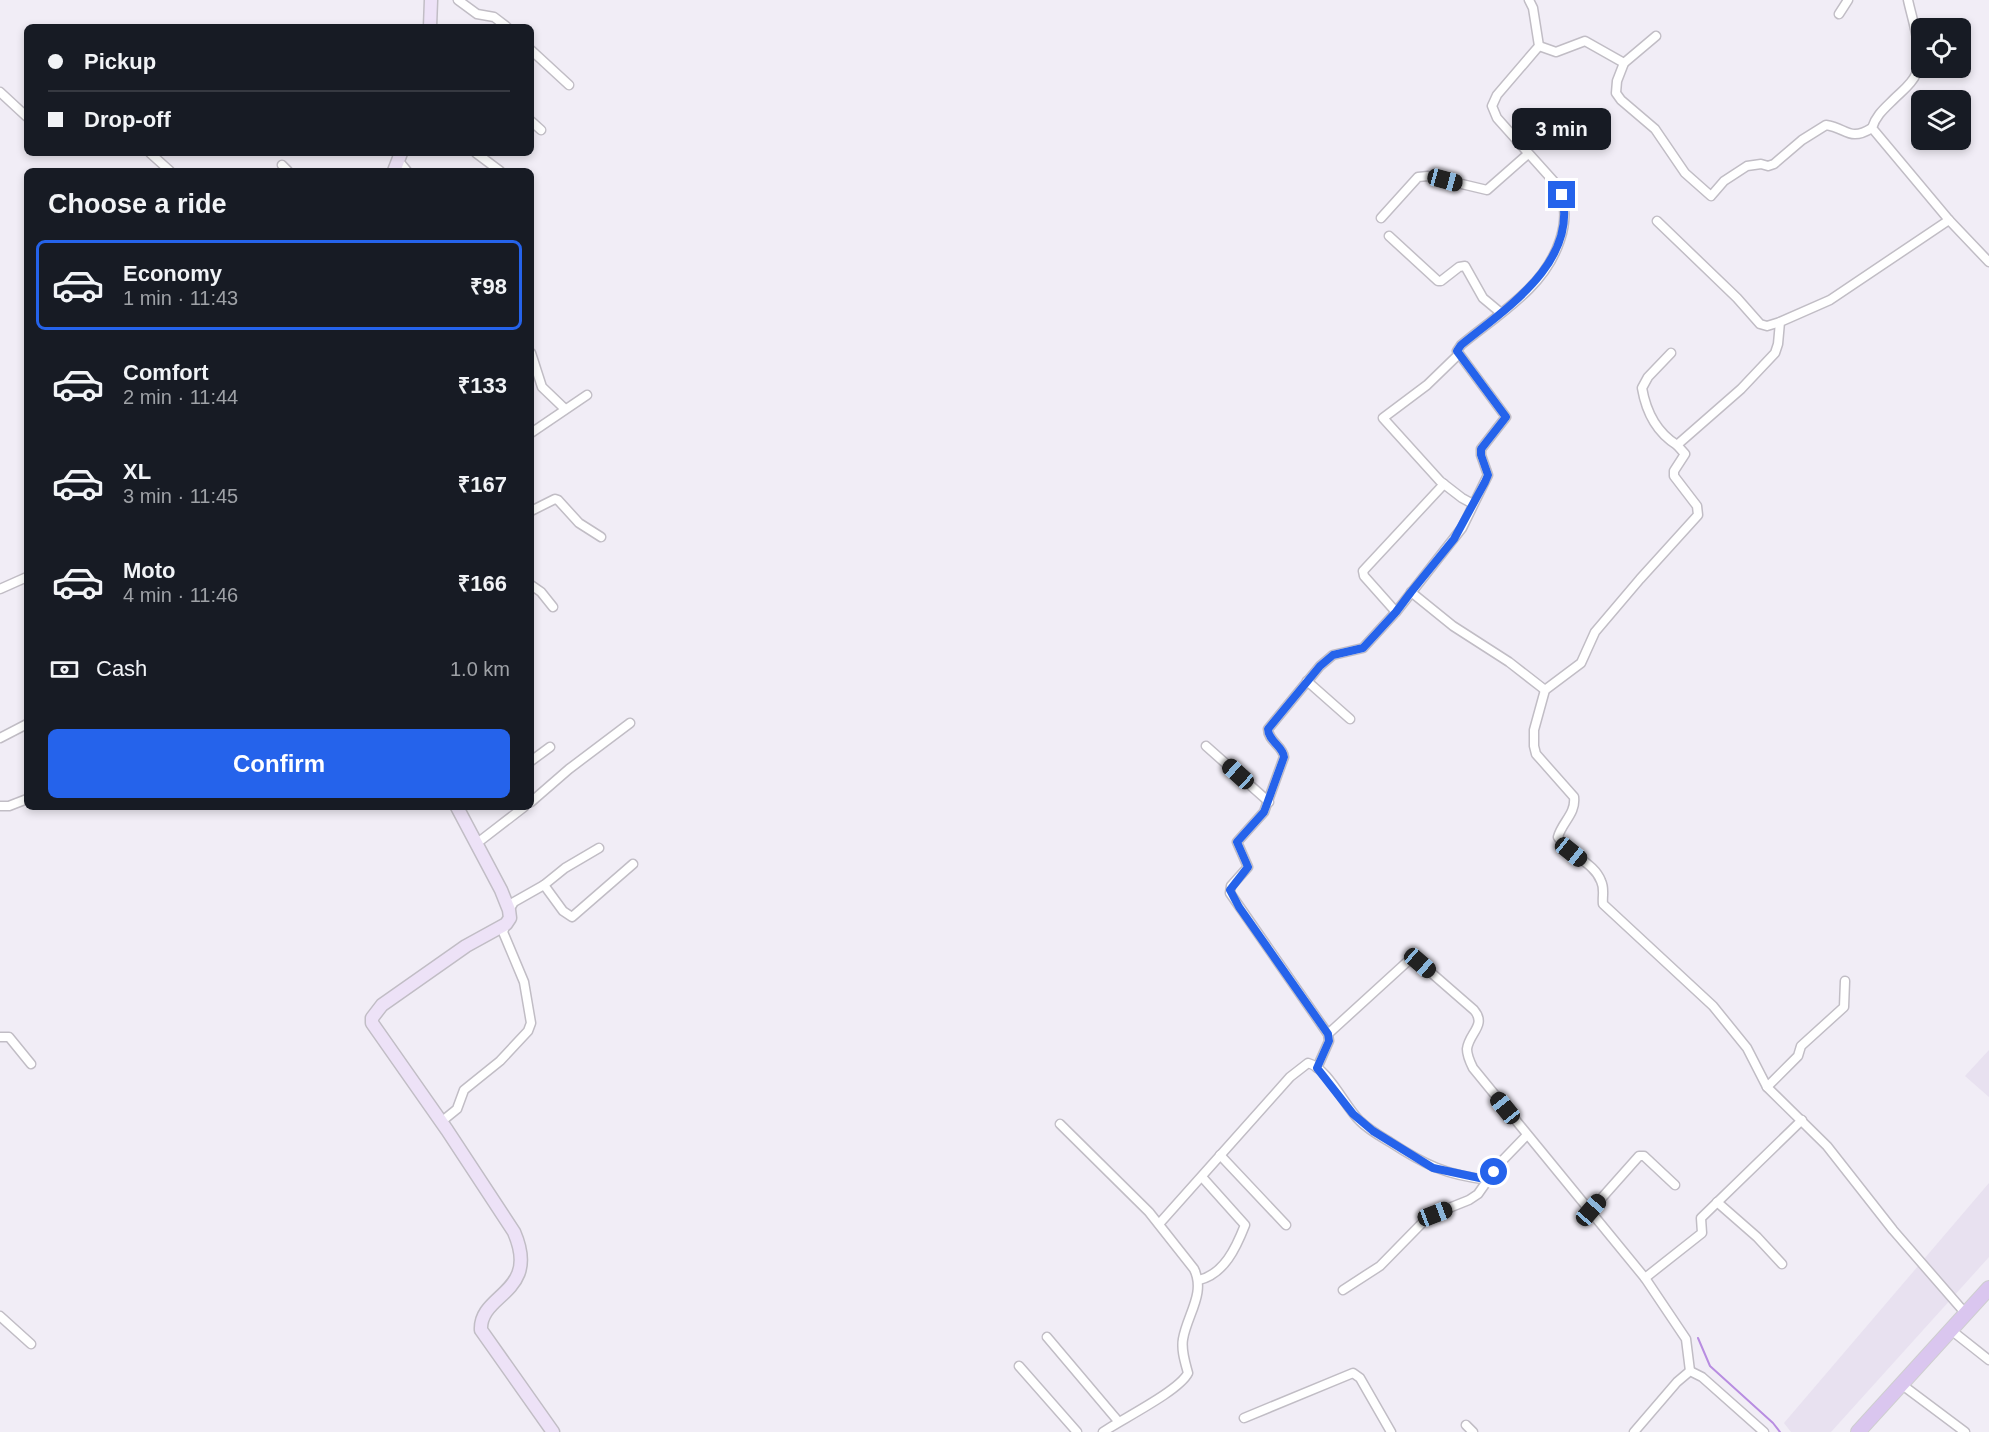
<!DOCTYPE html>
<meta charset="utf-8">
<style>
:root{--surface:#171b24;--page:#20242c;--text:#f1f3f6;--muted:#9ea1a6;--line:#363941;--accent:#2563eb}
body{margin:0;font-family:Arial,sans-serif;background:var(--page);color:var(--text);height:100vh;display:flex;flex-direction:column;font-size:22px;white-space:nowrap}
*{box-sizing:border-box;margin:0}
p{font-size:20px;color:var(--muted)}
.icon{flex:none;width:33px;height:33px;fill:none;stroke:currentColor;stroke-width:2;stroke-linecap:round;stroke-linejoin:round}
.map{position:relative;flex:1;overflow:hidden}
.side{position:absolute;left:24px;top:168px;width:510px;height:642px;display:flex;flex-direction:column;background:var(--surface);border-radius:9px;box-shadow:0 3px 9px #0003}
.side>*{flex:none}
.guide{position:absolute;left:24px;top:24px;width:510px;height:132px;border-radius:9px;box-shadow:0 3px 9px #0003;display:grid;align-content:center;height:132px;padding:0 24px;background:var(--surface)}
.buttons{position:absolute;left:1911px;top:18px;display:grid;gap:12px}
.buttons a{display:grid;place-items:center;width:60px;height:60px;border-radius:9px;background:var(--surface);box-shadow:0 3px 9px #0003;font-size:30px}
.end{position:absolute;width:27px;height:27px;margin:-14px;border:8px solid #2563eb;background:#fff;box-shadow:0 0 0 3px #fff}
.from{border-radius:50%}
.bubble{position:absolute;height:42px;border-radius:9px;background:var(--surface);box-shadow:0 3px 9px #0003;font-size:20px;font-weight:700;line-height:42px;text-align:center}
.car{position:absolute;width:18px;height:36px;margin:-18px -9px;border-radius:8px;box-shadow:0 0 4px 2px #0007;background:linear-gradient(#222 24%,#8ab4d8 0 40%,#222 0 76%,#8ab4d8 0 86%,#222 0)}
.guide b{display:flex;align-items:center;gap:21px;height:57px;font-size:22px}
.guide b+b{border-top:2px solid var(--line)}
.guide i{width:15px;height:15px;background:var(--text)}
ul{padding:0;list-style:none}
li{display:flex;align-items:center;gap:18px;height:90px;margin:0 12px 9px;padding:0 12px;border:3px solid transparent;border-radius:9px}
li div{flex:1}
li b{display:block;font-size:22px}
li em{font-style:normal;font-weight:700}
li.on{border-color:var(--accent)}
li>.icon{width:54px;height:54px;stroke-width:1.5}
h2{padding:0 24px;font-size:27px;line-height:72px}
.pay{display:flex;align-items:center;gap:15px;height:66px;padding:0 24px;font-size:22px}
.pay p{margin-inline-start:auto}
.button{display:flex;gap:12px;margin-top:auto;padding:12px 24px}
.button a{flex:1;height:69px;border-radius:9px;background:var(--accent);color:#fff;font-size:24px;font-weight:700;line-height:69px;text-align:center}
.map>svg:first-child{display:block}
.built{fill:#e8e1f0}
.lines{fill:none;stroke-linecap:round;stroke-linejoin:round}
.stream{stroke:#b88de1;stroke-width:2}
.street-casing{stroke:#c1bdc5;stroke-width:11}
.secondary-casing{stroke:#c1bdc5;stroke-width:15}
.primary-casing{stroke:#cececf;stroke-width:16}
.street{stroke:#fff;stroke-width:8}
.secondary{stroke:#ede2f7;stroke-width:12}
.primary{stroke:#dac6ef;stroke-width:14}
.route{stroke:#2563eb;stroke-width:8}
</style>
<div class="map">
<svg width="1989" height="1432" viewBox="0 0 1989 1432">
<rect width="100%" height="100%" fill="#f1edf6"/>
<g class="built">
<path d="M1989,1050V1097L1965,1076Z"/>
<path d="M1989,1183V1257L1831,1432H1791L1784,1423Z"/>
</g>
<g class="lines">
<path class="stream" d="M1698,1338L1710,1366L1773,1423L1780,1432"/>
<g class="street-casing">
<g id="street">
<path d="M458,0L477,14L494,17L507,27"/>
<path d="M1908,0C1912,19 1925,56 1916,74C1912,84 1902,91 1894,99C1885,108 1876,115 1872,128L1949,220L1989,262"/>
<path d="M1839,14L1848,0"/>
<path d="M1656,36L1624,63L1617,81L1616,93L1621,100L1655,129L1685,173L1711,196L1724,181L1747,166L1761,164L1768,166L1774,164L1802,140L1826,125C1847,128 1849,142 1872,128"/>
<path d="M1539,46L1556,52L1585,41L1624,63"/>
<path d="M531,50L569,85"/>
<path d="M0,92L27,117"/>
<path d="M531,121L541,130"/>
<path d="M150,153L170,171"/>
<path d="M476,153L500,171"/>
<path d="M398,160L407,171"/>
<path d="M282,165L288,171"/>
<path d="M1381,218L1418,177L1428,176L1487,190L1528,154"/>
<path d="M1949,220L1830,300L1780,322L1778,344L1775,353L1741,389L1677,445L1685,454L1674,471V476L1697,506L1698,515L1640,579L1595,632L1581,663L1545,690L1534,730V746L1536,754L1574,797C1576,814 1562,822 1558,837C1568,855 1594,862 1601,881C1605,889 1602,896 1603,904L1713,1006L1747,1048L1767,1087L1827,1146L1893,1230L1966,1314"/>
<path d="M1657,221L1737,298L1760,324L1767,326L1780,322"/>
<path d="M1389,236L1438,281H1441L1459,267L1465,266L1483,298L1501,313"/>
<path d="M531,353L542,387L565,409"/>
<path d="M1671,353L1648,377L1642,388C1646,411 1656,432 1677,445"/>
<path d="M1459,354L1427,385L1383,418L1440,481L1462,498L1473,504"/>
<path d="M531,433L587,395"/>
<path d="M531,511L555,499L558,500L579,523L601,537"/>
<path d="M531,585L541,592L553,607"/>
<path d="M0,589L27,577"/>
<path d="M1411,592L1453,626L1509,662L1545,690"/>
<path d="M1396,612L1364,576L1363,571L1444,484"/>
<path d="M1307,681L1350,719"/>
<path d="M0,738L27,724"/>
<path d="M1206,746L1269,802"/>
<path d="M531,761L550,747"/>
<path d="M531,802L569,769L630,723"/>
<path d="M0,806H9L27,799"/>
<path d="M476,844L524,807"/>
<path d="M544,885L563,911L572,917L633,864"/>
<path d="M509,910L514,902L544,885L565,868L599,848"/>
<path d="M1328,1034L1408,961L1414,960L1420,963L1474,1010C1487,1025 1469,1033 1467,1049C1467,1056 1470,1062 1473,1068L1645,1278L1686,1339L1690,1371"/>
<path d="M0,1037H9L31,1064"/>
<path d="M1317,1068L1329,1041L1328,1034L1230,893L1231,886L1248,867L1237,842L1264,812L1284,757C1283,746 1268,741 1268,729L1320,666L1333,655L1363,648L1396,612L1462,528L1488,475L1481,455V449L1506,417L1457,351L1461,345C1483,327 1508,310 1529,289C1555,263 1576,220 1557,185L1497,118L1492,106L1497,95L1539,46L1533,8L1529,0"/>
<path d="M1767,1087L1798,1056L1801,1046L1844,1007L1845,981"/>
<path d="M441,1122L457,1109L464,1090L500,1061L528,1031L531,1023L524,982L503,932L506,924"/>
<path d="M1060,1124L1149,1212L1194,1269C1206,1293 1187,1315 1183,1339C1181,1350 1185,1362 1188,1373C1179,1391 1122,1419 1103,1432"/>
<path d="M1220,1155L1286,1225"/>
<path d="M1717,1202L1757,1237L1782,1264"/>
<path d="M1591,1210L1639,1156H1644L1675,1185"/>
<path d="M1159,1224L1290,1077L1308,1063C1328,1068 1345,1107 1360,1121C1369,1130 1380,1136 1390,1142C1425,1165 1446,1175 1489,1180"/>
<path d="M1645,1278L1702,1233L1701,1218L1802,1120"/>
<path d="M1199,1280C1224,1274 1236,1248 1245,1225L1202,1177"/>
<path d="M1343,1290L1380,1266L1429,1216L1469,1200L1478,1194L1499,1164L1527,1135"/>
<path d="M0,1316L31,1344"/>
<path d="M1951,1330L1989,1360"/>
<path d="M1047,1337L1118,1421"/>
<path d="M1019,1366L1077,1432"/>
<path d="M1901,1384L1965,1432"/>
<path d="M1244,1418L1353,1373L1360,1378L1391,1432"/>
<path d="M1466,1425L1473,1432"/>
<path d="M1634,1432L1677,1382L1690,1371L1702,1377L1764,1432"/>
</g>
</g>
<g class="secondary-casing">
<g id="secondary">
<path d="M430,27L431,0"/>
<path d="M394,171L401,153"/>
<path d="M457,807L501,890L509,910L510,918L506,924L466,946L382,1005L372,1018V1023L447,1130L514,1232C541,1294 479,1293 481,1330L553,1432"/>
</g>
</g>
<g class="primary-casing">
<path id="primary" d="M1858,1432L1989,1288"/>
</g>
<use href="#street" class="street"/>
<use href="#secondary" class="secondary"/>
<use href="#primary" class="primary"/>
</g>
<g class="lines">
<path class="route" d="M1494,1172L1489,1180L1433,1168L1373,1131L1353,1114L1317,1068L1329,1041L1328,1034L1239,907L1230,890L1248,867L1237,842L1264,812L1284,757C1283,746 1268,741 1268,729L1320,666L1333,655L1363,648L1396,612L1411,592L1454,539L1485,482L1488,475L1481,455V449L1506,417L1457,351L1461,345C1505,309 1578,263 1562,195"/>
</g>
</svg>
<div class="buttons">
<a><svg class="icon" aria-label="locate" viewBox="0 0 24 24"><circle cx="12" cy="12" r="6"/><path d="M12 2v4M12 18v4M2 12h4M18 12h4"/></svg></a>
<a><svg class="icon" aria-label="layers" viewBox="0 0 24 24"><path d="M12 4l9 5-9 5-9-5zM3 14l9 5 9-5"/></svg></a>
</div>
<i class="end from" style="left:1494px;top:1172px"></i>
<i class="end" style="left:1562px;top:195px"></i>
<div class="bubble" style="left:1512px;top:108px;width:99px">3 min</div>
<i class="car" style="left:1445px;top:180px;rotate:105deg"></i>
<i class="car" style="left:1238px;top:774px;rotate:312deg"></i>
<i class="car" style="left:1571px;top:852px;rotate:129deg"></i>
<i class="car" style="left:1420px;top:963px;rotate:131deg"></i>
<i class="car" style="left:1505px;top:1108px;rotate:321deg"></i>
<i class="car" style="left:1591px;top:1210px;rotate:41deg"></i>
<i class="car" style="left:1435px;top:1214px;rotate:69deg"></i>
<div class="guide">
<b><i class="from"></i>Pickup</b>
<b><i></i>Drop-off</b>
</div>
<section class="side">
<h2>Choose a ride</h2>
<ul>
<li class="on"><svg class="icon" aria-label="car" viewBox="0 0 24 24"><path d="M5 17H2v-5l4-1 3-4h7l3 4 3 1v5h-3M9 17h6M6 11h13"/><circle cx="7" cy="17" r="2"/><circle cx="17" cy="17" r="2"/></svg><div><b>Economy</b><p>1 min · 11:43</p></div><em>₹98</em></li>
<li><svg class="icon" aria-label="car" viewBox="0 0 24 24"><path d="M5 17H2v-5l4-1 3-4h7l3 4 3 1v5h-3M9 17h6M6 11h13"/><circle cx="7" cy="17" r="2"/><circle cx="17" cy="17" r="2"/></svg><div><b>Comfort</b><p>2 min · 11:44</p></div><em>₹133</em></li>
<li><svg class="icon" aria-label="car" viewBox="0 0 24 24"><path d="M5 17H2v-5l4-1 3-4h7l3 4 3 1v5h-3M9 17h6M6 11h13"/><circle cx="7" cy="17" r="2"/><circle cx="17" cy="17" r="2"/></svg><div><b>XL</b><p>3 min · 11:45</p></div><em>₹167</em></li>
<li><svg class="icon" aria-label="car" viewBox="0 0 24 24"><path d="M5 17H2v-5l4-1 3-4h7l3 4 3 1v5h-3M9 17h6M6 11h13"/><circle cx="7" cy="17" r="2"/><circle cx="17" cy="17" r="2"/></svg><div><b>Moto</b><p>4 min · 11:46</p></div><em>₹166</em></li>
</ul>
<div class="pay"><svg class="icon" aria-label="cash" viewBox="0 0 24 24"><path d="M3 7h18v10H3z"/><circle cx="12" cy="12" r="2"/></svg>Cash<p>1.0 km</p></div>
<div class="button"><a>Confirm</a></div>
</section>
</div>
